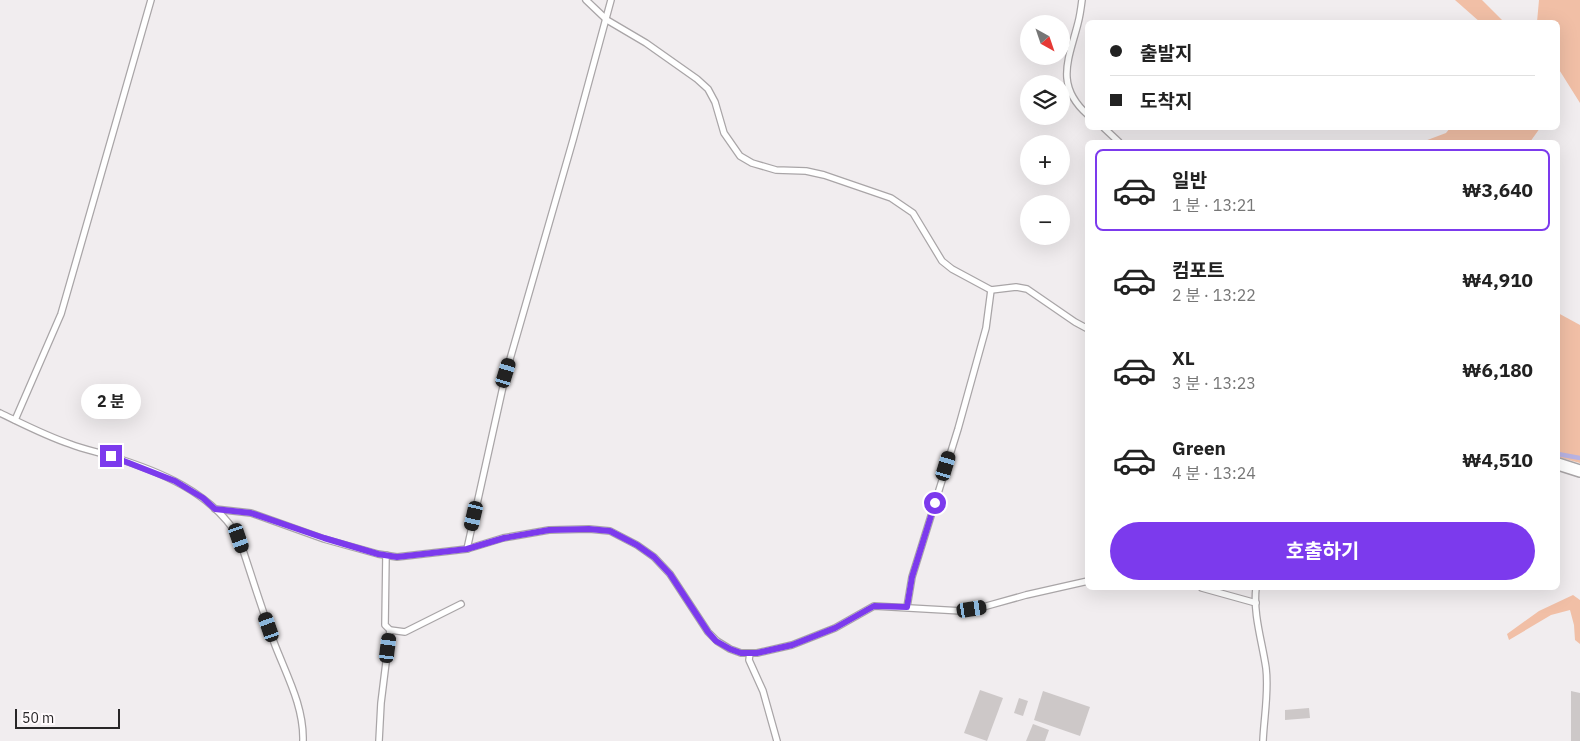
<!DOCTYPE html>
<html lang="ko">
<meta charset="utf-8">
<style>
:root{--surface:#fff;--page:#f6f6f6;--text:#222;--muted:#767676;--line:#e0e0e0;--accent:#7c3aed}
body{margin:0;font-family:"IBM Plex Sans","Noto Sans KR",sans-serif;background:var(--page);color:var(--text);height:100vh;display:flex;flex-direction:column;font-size:19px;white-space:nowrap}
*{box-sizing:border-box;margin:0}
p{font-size:16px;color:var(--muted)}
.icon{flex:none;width:28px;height:28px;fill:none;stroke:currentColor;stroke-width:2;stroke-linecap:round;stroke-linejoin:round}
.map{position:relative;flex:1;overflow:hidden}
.side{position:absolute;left:1085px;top:140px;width:475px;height:450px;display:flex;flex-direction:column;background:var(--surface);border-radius:8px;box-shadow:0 5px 20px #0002}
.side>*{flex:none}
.guide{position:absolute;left:1085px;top:20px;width:475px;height:110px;border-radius:8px;box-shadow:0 5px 20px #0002;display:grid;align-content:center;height:110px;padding:0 25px;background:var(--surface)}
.needle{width:32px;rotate:140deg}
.tools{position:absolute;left:1020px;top:15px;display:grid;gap:10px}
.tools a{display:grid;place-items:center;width:50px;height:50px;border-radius:50%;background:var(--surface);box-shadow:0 5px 20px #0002;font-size:25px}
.scale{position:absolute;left:15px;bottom:12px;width:105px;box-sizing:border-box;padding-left:5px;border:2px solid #282627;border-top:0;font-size:14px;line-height:18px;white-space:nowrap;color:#282627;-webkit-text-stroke:4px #fffafc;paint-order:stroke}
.end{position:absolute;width:22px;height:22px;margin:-11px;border:6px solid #7c3aed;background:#fff;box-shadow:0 0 0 2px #fff}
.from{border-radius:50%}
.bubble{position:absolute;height:35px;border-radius:18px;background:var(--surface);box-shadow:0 5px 20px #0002;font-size:16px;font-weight:700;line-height:35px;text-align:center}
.car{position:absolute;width:15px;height:30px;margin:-15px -8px;border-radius:6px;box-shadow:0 0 4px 1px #0007;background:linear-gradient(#222 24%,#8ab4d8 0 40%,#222 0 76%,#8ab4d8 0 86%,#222 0)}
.guide b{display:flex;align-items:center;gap:18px;height:48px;font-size:19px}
.guide b+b{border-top:1px solid var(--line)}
.guide i{width:12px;height:12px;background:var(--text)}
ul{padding:9px 0 0;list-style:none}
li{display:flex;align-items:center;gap:15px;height:82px;margin:0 10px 8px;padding:0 15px;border:2px solid transparent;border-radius:8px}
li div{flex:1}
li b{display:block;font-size:19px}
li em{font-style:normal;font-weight:700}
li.selected{border-color:var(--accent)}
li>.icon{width:45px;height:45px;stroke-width:1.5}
.primary-button{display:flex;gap:10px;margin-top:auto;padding:10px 25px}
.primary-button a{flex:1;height:58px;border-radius:30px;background:var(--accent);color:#fff;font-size:20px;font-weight:700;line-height:58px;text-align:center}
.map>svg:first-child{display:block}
.green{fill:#f1bfa6}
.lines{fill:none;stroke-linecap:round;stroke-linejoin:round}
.stream{stroke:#b8b3e3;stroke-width:4.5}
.building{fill:#cdc8c8}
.lane-casing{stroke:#a9a5a7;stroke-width:8}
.street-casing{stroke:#a9a5a7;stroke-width:14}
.lane{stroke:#fff;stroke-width:5.5}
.street{stroke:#fff;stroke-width:11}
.route{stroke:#7c3aed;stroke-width:6}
</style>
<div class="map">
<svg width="1580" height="741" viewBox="0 0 1580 741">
<rect width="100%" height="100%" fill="#f1edef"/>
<g class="green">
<path d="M1455,0H1482L1504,22H1480Z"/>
<path d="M1539,0H1580V103L1558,68V22H1537Z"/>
<path d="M1450,128H1540L1530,142H1422L1446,133Z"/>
<path d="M1558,313L1580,325V463L1558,457Z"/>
<path d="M1573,595L1580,600V644L1575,640L1574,625L1570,610L1551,615L1509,640L1507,634L1539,611Z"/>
</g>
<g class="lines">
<path class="stream" d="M1558,454L1580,458"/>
</g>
<g class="building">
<path d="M980,690L1003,698L987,741L964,733Z"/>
<path d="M1043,691L1090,707L1080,736L1034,720Z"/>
<path d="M1571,691L1580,693V741H1571Z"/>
<path d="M1019,698L1028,701L1023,716L1014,713Z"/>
<path d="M1309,708L1310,718L1285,720V710Z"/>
<path d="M1033,724L1049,730L1045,741H1026Z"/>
</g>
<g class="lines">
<g class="lane-casing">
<g id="lane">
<path d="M586,0L607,20L646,43L697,79L708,89L715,102L724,133L740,156L752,163L776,170L806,171L824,175L891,198L913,213L942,261L952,269L991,290L1016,287L1027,289L1075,322L1088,329"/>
<path d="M1082,0C1081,8 1080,16 1078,23C1069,59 1054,85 1088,115"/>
<path d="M1104,128L1119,142"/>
<path d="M0,413C23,424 46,436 70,444C83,449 97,452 110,456C159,471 212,492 239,538C251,574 262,610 275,645C287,676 304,707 303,741"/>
<path d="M15,420L61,314L151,0"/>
<path d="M215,509L251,513L324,539L378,554L397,557L467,549L503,538L549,530L589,529L610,531L637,545L654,557L670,574L708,632L717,641L730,649L741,653H757L792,645L835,628L874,606L962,611L983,607L1026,595L1088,581"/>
<path d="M467,549L506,373L573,140L611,0"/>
<path d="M386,555L385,625L390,630L405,632L461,604"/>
<path d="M1202,588L1256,603"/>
<path d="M1256,588C1253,614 1262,641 1266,668C1269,692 1264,717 1263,741"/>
<path d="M907,607L912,577L958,429L986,328L991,290"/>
<path d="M750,653L749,660L763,691L777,741"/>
<path d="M379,741L381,703L390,630"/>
</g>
</g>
<g class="street-casing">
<path id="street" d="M1558,464L1580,471"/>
</g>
<use href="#lane" class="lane"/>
<use href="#street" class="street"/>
</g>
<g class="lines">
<path class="route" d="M111,456L175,481L203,498L215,509L251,513L324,538L378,554L397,557L467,549L504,538L549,530L589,529L610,531L637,545L654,557L670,574L708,632L716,641L730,649L741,653H757L792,645L835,628L874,606L907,607L912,577L935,503"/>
</g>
</svg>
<div class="tools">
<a><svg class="needle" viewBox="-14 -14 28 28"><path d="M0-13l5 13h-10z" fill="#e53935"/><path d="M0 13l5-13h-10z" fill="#767676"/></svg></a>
<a><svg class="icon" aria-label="layers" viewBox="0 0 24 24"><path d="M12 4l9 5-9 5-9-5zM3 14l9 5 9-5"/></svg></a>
<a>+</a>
<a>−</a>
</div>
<div class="scale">50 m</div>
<i class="end from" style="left:935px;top:503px"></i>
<i class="end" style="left:111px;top:456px"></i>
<div class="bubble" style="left:81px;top:384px;width:60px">2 분</div>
<i class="car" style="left:506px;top:373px;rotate:17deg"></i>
<i class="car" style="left:946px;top:466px;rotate:17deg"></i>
<i class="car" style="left:474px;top:516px;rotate:193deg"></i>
<i class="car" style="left:239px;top:538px;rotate:161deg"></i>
<i class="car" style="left:972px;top:609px;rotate:81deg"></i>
<i class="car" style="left:269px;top:627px;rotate:341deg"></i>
<i class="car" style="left:388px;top:648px;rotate:7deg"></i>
<div class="guide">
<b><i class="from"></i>출발지</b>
<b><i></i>도착지</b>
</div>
<section class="side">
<ul>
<li class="selected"><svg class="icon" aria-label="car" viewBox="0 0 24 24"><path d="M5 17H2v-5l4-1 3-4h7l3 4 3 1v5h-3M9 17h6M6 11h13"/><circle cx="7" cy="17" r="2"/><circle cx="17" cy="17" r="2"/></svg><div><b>일반</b><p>1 분 · 13:21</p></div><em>₩3,640</em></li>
<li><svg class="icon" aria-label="car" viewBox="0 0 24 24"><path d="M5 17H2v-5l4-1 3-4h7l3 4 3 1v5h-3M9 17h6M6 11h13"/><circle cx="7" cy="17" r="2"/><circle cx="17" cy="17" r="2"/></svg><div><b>컴포트</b><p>2 분 · 13:22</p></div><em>₩4,910</em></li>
<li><svg class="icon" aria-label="car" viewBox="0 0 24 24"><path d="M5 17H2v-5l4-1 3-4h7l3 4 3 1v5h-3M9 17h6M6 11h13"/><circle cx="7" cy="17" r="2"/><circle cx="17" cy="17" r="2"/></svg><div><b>XL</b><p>3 분 · 13:23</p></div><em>₩6,180</em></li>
<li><svg class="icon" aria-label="car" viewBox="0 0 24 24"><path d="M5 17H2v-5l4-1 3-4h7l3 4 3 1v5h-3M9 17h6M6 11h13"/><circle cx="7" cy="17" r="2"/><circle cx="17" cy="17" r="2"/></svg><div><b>Green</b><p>4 분 · 13:24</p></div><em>₩4,510</em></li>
</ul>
<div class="primary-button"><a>호출하기</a></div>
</section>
</div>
